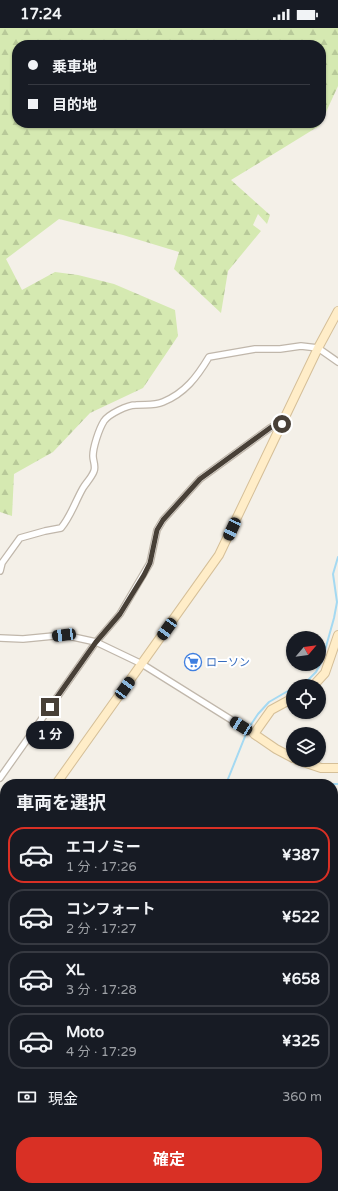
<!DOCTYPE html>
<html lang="ja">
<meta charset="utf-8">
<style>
:root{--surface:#171b24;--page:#242831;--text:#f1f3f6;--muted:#9ea1a6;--line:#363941;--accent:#d93025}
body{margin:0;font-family:"Varela Round","Noto Sans JP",sans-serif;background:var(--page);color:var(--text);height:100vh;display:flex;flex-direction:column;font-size:15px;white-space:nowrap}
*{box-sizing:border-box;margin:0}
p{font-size:13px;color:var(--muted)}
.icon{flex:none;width:22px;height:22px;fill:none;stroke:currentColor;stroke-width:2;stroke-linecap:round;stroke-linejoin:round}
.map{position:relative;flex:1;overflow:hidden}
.drawer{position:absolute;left:0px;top:751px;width:338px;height:412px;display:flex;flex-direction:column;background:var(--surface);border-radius:16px 16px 0 0;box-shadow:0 1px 3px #0004}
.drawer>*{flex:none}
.guide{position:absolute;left:12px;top:12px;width:314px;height:88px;border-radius:16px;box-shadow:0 1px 3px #0004;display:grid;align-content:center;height:88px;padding:0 16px;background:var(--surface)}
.needle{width:26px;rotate:61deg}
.tools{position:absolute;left:286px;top:603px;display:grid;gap:8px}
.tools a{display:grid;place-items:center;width:40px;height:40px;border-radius:50%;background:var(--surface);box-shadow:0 1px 3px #0004;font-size:20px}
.end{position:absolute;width:18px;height:18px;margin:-9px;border:5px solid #484037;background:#fff;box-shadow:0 0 0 2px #fff}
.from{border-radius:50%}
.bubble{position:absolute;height:28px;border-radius:14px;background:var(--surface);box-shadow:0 1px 3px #0004;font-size:13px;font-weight:700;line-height:28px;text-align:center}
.car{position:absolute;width:12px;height:24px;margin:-12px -6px;border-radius:5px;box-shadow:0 0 3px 1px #0007;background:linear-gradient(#222 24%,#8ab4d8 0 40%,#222 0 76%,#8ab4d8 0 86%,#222 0)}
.guide b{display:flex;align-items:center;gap:14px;height:38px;font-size:15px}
.guide b+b{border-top:1px solid var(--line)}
.guide i{width:10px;height:10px;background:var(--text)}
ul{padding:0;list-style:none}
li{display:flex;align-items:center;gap:12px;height:56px;margin:0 8px 6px;padding:0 8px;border:2px solid var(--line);border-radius:16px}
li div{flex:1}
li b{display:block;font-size:15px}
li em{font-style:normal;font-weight:700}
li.on{border-color:var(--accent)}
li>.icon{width:36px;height:36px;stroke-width:1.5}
h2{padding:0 16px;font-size:18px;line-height:48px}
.pay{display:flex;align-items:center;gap:10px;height:44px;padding:0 16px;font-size:15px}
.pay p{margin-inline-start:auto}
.cta{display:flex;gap:8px;margin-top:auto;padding:8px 16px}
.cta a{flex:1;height:46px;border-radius:16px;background:var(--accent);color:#fff;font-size:16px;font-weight:700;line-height:46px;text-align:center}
.status{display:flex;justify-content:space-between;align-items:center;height:28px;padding:0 20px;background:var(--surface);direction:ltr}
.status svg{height:11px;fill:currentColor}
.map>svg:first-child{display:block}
.forest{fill:url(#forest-firs)}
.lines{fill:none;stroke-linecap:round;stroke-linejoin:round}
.stream{stroke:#a4d9f2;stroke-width:2}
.river{stroke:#a4d9f2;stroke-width:13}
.street-casing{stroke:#c0b7ab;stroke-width:8}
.secondary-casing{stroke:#d5bf98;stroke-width:10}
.street{stroke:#fff;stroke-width:5.5}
.secondary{stroke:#ffedc8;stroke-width:8}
.route{stroke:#484037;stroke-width:5}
.labels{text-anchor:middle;stroke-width:4;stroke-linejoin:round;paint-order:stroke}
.shop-label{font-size:11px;fill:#366cbe;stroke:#fff;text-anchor:start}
</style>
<div class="status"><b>17:24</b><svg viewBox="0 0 49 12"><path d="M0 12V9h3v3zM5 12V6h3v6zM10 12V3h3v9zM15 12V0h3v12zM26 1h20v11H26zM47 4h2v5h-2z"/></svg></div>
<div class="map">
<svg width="338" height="1163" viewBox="0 0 338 1163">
<defs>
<pattern id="forest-firs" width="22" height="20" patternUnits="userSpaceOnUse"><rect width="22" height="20" fill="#d5e9b1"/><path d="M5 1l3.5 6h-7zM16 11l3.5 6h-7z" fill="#b8c999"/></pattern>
</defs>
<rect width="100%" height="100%" fill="#f4f0e8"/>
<path class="forest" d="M0,0H338V58L321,95V17H17V95H321L319,98L231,152L270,187L267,196L258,186L253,197L261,203L228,243L221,285L174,241L179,224L123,207L59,191L6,231L22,262L55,244L78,247L114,256L175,282L178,308L143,360L90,385L53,424L14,446L12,488L0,484Z"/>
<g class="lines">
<g class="stream">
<path d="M297,658L308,652L316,644L322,633L334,590L337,574L333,546L338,529"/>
<path d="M250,698L258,686L269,674L293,660"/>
<path d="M226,756L246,706"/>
<path d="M313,756H331"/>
<path d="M333,756H338"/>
<path d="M0,969L5,968"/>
<path d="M0,1056L5,1050"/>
<path d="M0,1070L5,1074"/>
</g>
<g class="river">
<path d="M333,1106L338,1105"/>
<path d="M170,1163L182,1158"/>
</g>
<g class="street-casing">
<g id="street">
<path d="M0,543L2,535L20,510L45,503L61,500C71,488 75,474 83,460C86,455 92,449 94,443C96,438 93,433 93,428C93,419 99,401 104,393C109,386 127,377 136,377C145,376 154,378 163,374C185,365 197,349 209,329L255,321H280L301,318L318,320L338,334"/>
<path d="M0,610L23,611L64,607L96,614L142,636L254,706"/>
<path d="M0,750L96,614L120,586L150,535L157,502L163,492L200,451L270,400L277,396H282"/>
<path d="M333,832H338"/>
<path d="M0,846H5"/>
<path d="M333,870L338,862"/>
<path d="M333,897L336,899"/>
<path d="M333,958L338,953"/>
<path d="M333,1065L338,1062"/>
<path d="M0,1073L5,1078"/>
<path d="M0,1084L5,1080"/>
<path d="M333,1143L338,1141"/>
<path d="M95,1158L100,1163"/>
<path d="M69,1163L77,1158"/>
<path d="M251,1163L272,1158"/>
</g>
</g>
<g class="secondary-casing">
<g id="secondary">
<path d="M313,658L325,645L338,607"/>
<path d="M293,670L271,682L254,706L276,721L293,730"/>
<path d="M297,732L321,740H338"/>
<path d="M56,756L219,527L318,320L338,283"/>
<path d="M0,835L5,828"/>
</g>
</g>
<use href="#street" class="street"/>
<use href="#secondary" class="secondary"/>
</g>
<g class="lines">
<path class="route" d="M50,679L96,614L120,586L144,547L150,535L157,502L163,492L200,451L270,400L277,396H282"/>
</g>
<defs>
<g id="supermarket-ring" transform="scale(0.9)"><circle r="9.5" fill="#fff" stroke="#3f7fe0" stroke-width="1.5"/><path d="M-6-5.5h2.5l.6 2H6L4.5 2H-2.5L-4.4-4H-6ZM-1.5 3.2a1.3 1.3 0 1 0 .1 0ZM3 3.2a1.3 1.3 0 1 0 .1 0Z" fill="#3f7fe0"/></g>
</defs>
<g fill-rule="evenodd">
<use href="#supermarket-ring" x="193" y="634"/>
</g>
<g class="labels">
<g class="shop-label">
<text x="206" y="638">ローソン</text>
</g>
</g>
</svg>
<div class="tools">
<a><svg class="needle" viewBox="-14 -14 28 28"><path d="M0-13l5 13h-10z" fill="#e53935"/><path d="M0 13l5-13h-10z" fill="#9ea1a6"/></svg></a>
<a><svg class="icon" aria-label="locate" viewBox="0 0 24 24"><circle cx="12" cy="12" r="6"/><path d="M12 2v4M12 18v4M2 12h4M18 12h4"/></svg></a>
<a><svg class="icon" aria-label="layers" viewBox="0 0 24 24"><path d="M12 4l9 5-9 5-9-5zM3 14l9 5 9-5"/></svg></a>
</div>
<i class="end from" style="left:282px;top:396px"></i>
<i class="end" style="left:50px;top:679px"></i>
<div class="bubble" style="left:26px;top:693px;width:48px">1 分</div>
<i class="car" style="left:232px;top:501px;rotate:205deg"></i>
<i class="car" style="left:167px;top:601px;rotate:216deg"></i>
<i class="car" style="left:64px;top:607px;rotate:263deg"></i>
<i class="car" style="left:125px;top:660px;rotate:36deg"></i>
<i class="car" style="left:241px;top:698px;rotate:302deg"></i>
<div class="guide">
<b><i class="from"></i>乗車地</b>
<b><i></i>目的地</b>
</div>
<section class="drawer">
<h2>車両を選択</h2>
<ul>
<li class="on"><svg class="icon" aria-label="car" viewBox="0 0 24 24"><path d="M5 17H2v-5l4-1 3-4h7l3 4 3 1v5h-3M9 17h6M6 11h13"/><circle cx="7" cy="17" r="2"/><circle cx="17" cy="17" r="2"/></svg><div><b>エコノミー</b><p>1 分 · 17:26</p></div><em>¥387</em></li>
<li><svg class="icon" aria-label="car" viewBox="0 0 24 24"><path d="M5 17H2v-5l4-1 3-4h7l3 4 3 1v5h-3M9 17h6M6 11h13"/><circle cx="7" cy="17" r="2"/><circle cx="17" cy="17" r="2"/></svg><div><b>コンフォート</b><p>2 分 · 17:27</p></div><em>¥522</em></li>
<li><svg class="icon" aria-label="car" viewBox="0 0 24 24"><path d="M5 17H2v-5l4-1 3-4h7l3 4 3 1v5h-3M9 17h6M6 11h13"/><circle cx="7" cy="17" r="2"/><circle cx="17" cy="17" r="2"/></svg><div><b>XL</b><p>3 分 · 17:28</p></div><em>¥658</em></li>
<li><svg class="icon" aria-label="car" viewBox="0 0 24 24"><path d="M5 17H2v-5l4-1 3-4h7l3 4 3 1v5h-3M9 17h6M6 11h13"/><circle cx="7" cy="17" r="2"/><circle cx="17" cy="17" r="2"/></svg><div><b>Moto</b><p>4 分 · 17:29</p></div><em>¥325</em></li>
</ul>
<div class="pay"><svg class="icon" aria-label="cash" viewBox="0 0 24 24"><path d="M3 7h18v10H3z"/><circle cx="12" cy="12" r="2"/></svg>現金<p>360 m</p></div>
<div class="cta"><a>確定</a></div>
</section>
</div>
